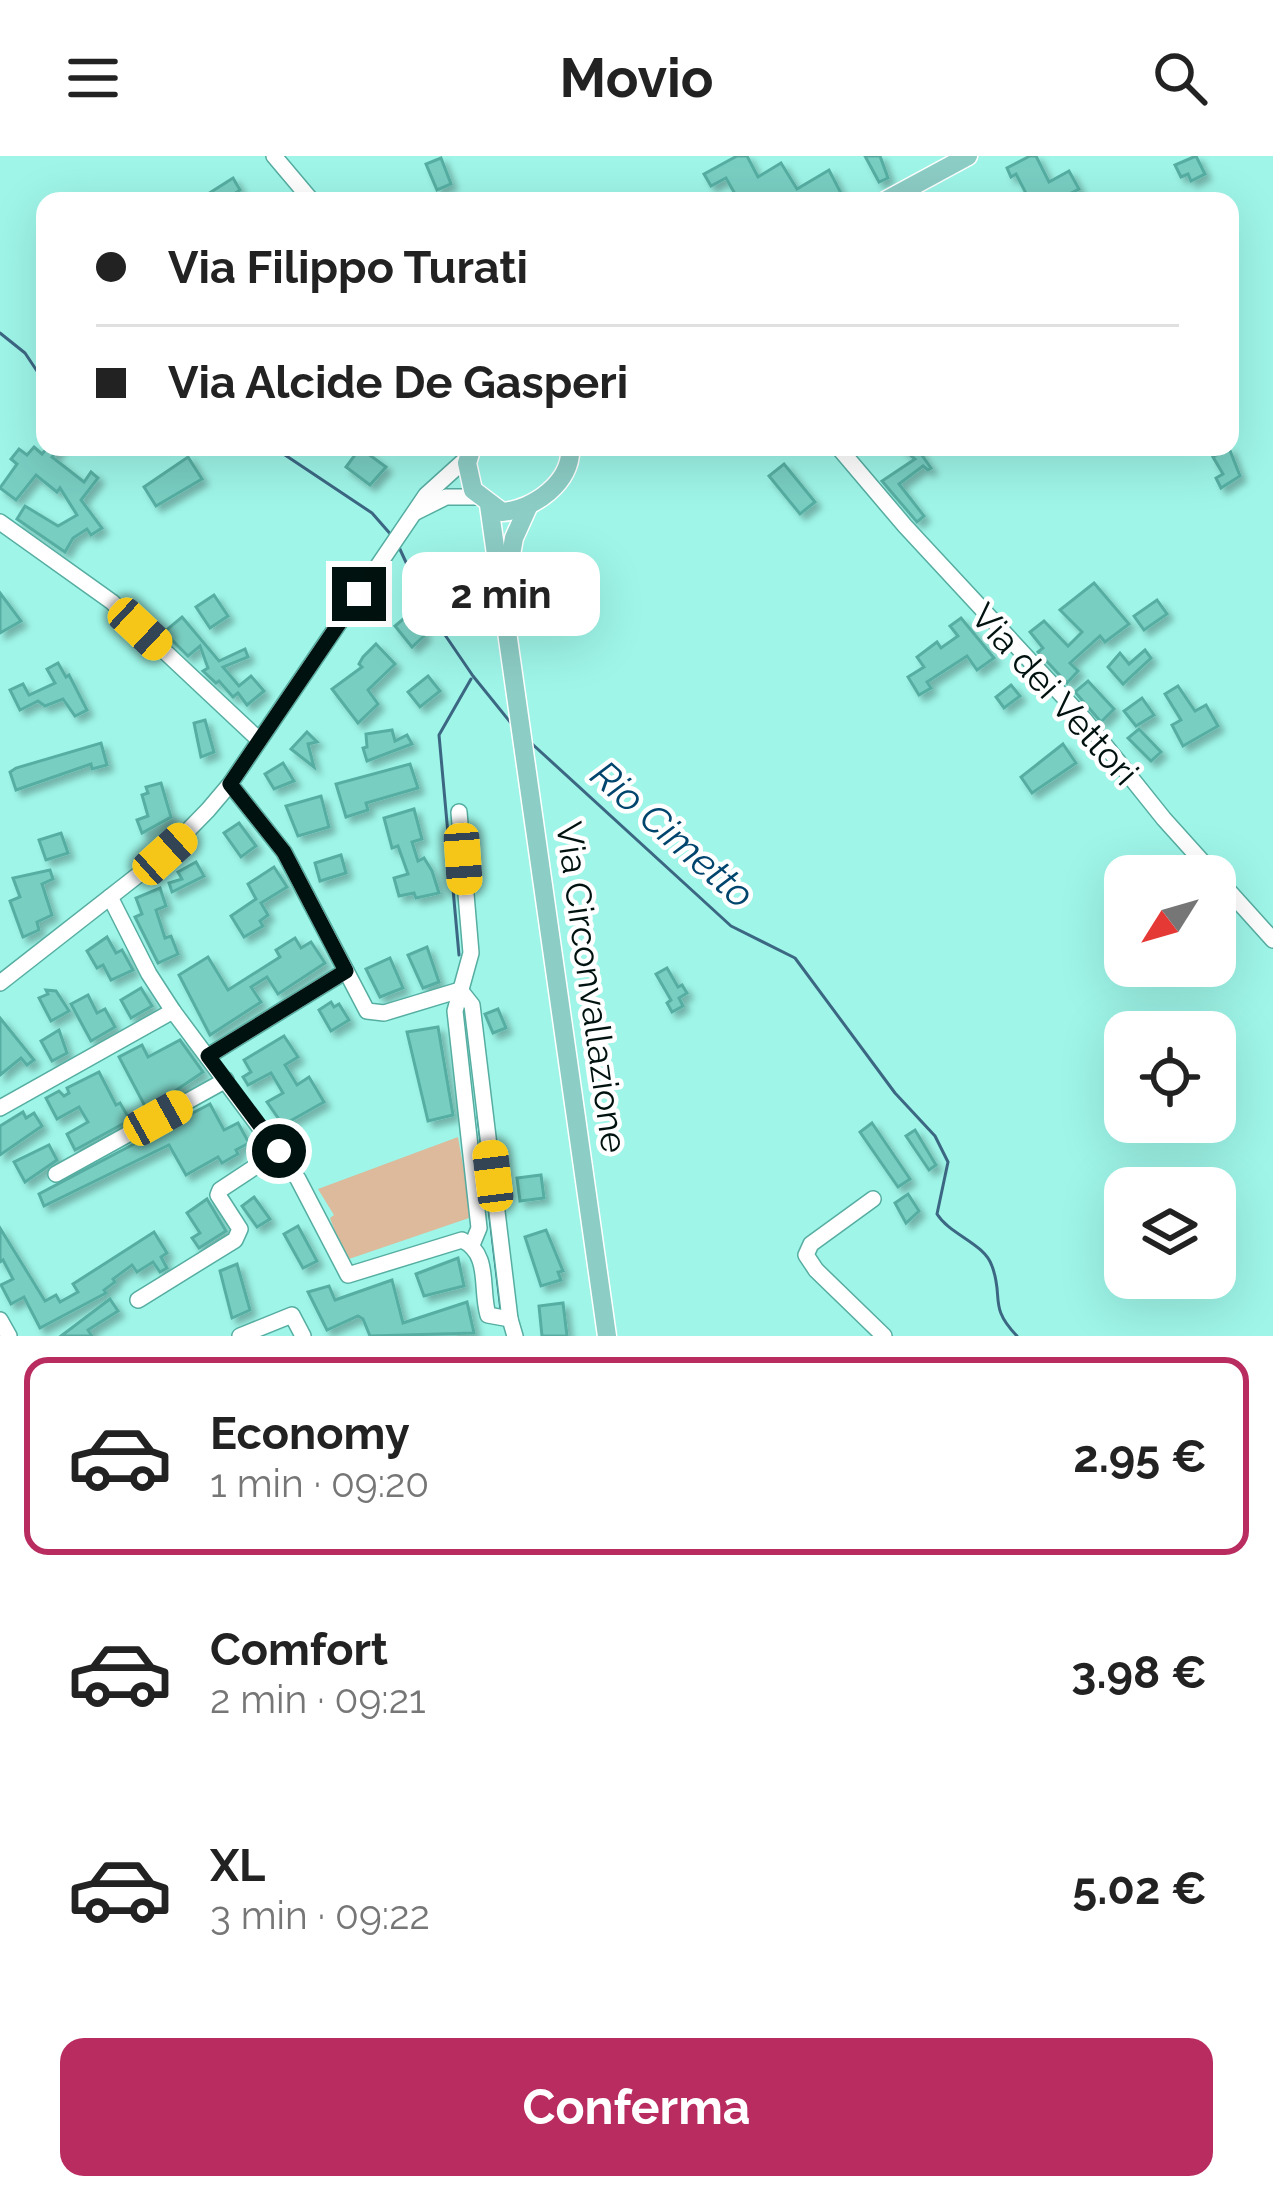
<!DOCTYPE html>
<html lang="it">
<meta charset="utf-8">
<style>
:root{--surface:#fff;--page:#f2f2f2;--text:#222;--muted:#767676;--line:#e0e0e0;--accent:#b92c60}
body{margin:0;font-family:Raleway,sans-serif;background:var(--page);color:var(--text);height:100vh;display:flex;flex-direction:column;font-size:45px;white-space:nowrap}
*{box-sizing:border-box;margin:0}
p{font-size:39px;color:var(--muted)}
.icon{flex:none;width:66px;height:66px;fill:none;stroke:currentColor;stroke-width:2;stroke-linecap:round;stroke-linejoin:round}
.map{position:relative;height:1180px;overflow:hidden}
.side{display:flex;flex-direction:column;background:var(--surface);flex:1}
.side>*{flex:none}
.guide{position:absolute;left:36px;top:36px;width:1203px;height:264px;border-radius:24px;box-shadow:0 12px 48px #0002;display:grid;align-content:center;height:264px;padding:0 60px;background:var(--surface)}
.needle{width:78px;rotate:233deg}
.controls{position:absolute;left:1104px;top:699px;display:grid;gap:24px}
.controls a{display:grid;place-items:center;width:132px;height:132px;border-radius:24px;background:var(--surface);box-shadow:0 12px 48px #0002;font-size:60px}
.end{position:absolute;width:54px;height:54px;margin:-27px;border:15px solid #00120f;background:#fff;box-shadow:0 0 0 6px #fff}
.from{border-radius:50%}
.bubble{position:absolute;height:84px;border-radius:24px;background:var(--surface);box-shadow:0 12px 48px #0002;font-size:39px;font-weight:700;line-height:84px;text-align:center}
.car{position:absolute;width:36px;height:72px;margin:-36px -18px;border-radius:15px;box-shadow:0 0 9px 3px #0007;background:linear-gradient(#f5c518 24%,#345 0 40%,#f5c518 0 76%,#345 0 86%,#f5c518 0)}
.guide b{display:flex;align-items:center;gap:42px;height:114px;font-size:45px}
.guide b+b{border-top:3px solid var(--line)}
.guide i{width:30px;height:30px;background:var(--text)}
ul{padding:21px 0 0;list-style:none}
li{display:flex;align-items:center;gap:36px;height:198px;margin:0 24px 18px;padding:0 36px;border:6px solid transparent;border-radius:24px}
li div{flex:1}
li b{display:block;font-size:45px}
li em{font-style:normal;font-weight:700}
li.active{border-color:var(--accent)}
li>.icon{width:108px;height:108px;stroke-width:1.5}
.action{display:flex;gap:24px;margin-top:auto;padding:24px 60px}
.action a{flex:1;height:138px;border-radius:24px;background:var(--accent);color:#fff;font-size:48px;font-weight:700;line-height:138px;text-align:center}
header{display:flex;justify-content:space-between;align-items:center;height:156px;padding:0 60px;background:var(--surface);font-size:54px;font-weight:700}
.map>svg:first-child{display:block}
.green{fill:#dcba9b}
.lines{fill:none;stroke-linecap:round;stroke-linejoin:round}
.stream{stroke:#3c6783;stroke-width:3}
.building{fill:#79cec2;stroke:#57aea2;stroke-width:3;filter:url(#shadow)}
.minor-casing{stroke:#56ada1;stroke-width:18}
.major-casing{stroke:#fff;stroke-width:21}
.minor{stroke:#fff;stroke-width:15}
.major{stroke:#8ccdc5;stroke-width:18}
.route{stroke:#00120f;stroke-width:15}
.labels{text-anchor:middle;stroke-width:9;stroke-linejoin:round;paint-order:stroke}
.street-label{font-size:36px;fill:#00120f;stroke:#fff}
.water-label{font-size:39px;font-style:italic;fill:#00456e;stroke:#fff}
</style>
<header><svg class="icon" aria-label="menu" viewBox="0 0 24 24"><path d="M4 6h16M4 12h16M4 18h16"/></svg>Movio<svg class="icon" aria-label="search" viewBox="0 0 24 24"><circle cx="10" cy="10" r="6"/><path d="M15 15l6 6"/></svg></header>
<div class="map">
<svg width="1273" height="1180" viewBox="0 0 1273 1180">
<defs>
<filter id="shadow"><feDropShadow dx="5.5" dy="5.5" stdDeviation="3" flood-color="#0004"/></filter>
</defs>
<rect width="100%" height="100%" fill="#9ef5e8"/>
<path class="green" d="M458,981L472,1061L346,1104L330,1062L334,1059L318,1033Z"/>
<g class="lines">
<g class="stream">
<path d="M0,177L25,197L45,227"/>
<path d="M273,291L372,357L393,381"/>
<path d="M398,389L428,454L473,520L511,567"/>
<path d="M530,586L731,770L795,802L895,937L935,980L948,1006L937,1058C950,1079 984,1087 992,1110C1004,1142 988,1150 1017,1180"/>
<path d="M459,799L439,579L471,523"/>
<path d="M478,961L501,1154"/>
</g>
</g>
<g class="building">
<path d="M737,0H747L758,21L781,7L797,33L829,14L845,45H739L726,22L711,30L704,18Z"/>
<path d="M865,0H880L888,22L879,26Z"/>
<path d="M1030,0H1036L1049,26L1069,15L1079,33L1065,40L1068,45H1030L1016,18L1011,21L1007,12Z"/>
<path d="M1196,0L1205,18L1191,25L1188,18L1181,21L1175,9Z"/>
<path d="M441,2L451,28L437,34L426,8Z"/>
<path d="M233,22L240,34L231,40L234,45H213L208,38Z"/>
<path d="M34,291L42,298L48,291H60L52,301L84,326L91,316L98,322L81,344L102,372L91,379L87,373L73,382L65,396L17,363L25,350L58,370L77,359L60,332L57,336L36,319L16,344L0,332L17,308L11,303L19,293L27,299Z"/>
<path d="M901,291H916L931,312L928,314L923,310L899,328L924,360L917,366L882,325L915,303Z"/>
<path d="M360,292L386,311L370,329L346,311Z"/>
<path d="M1229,292L1240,320L1221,332L1216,322L1223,318L1213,301Z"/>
<path d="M188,301L202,323L156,350L144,331Z"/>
<path d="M784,308L815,346L800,358L769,320Z"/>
<path d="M1094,427L1129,468L1105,486L1100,480L1070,507L1078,515L1067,527L1038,496L1043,492L1030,476L1044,465L1068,490L1082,476L1060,454Z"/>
<path d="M0,437L21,465L0,477Z"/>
<path d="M214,439L228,460L210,472L196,451Z"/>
<path d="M1157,444L1167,458L1144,474L1134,460Z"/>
<path d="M414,454L426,468L420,473L425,479L412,491L395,470Z"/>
<path d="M182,461L219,505L245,493L248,501L223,511L239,530L251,520L264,535L247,549L238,537L233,541L219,525L216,527L203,515L208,512L200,490L188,500L164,476Z"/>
<path d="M961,462L994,502L977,514L967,500L927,526L931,532L919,539L908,521L924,511L917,501L937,486L941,492L958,480L950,470Z"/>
<path d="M376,488L395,508L368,534L378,548L358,567L332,533L362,511L359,508L363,501Z"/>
<path d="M1145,494L1151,502L1123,528L1108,511L1120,497L1129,508Z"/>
<path d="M58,507L66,521L69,519L87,554L75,560L63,543L45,550L38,545L20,554L10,534L23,528L29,539L55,527L47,513Z"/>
<path d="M428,520L440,535L420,551L408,536Z"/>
<path d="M1088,525L1114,553L1101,566L1075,536Z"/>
<path d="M1011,529L1020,540L1004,552L996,541Z"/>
<path d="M1178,530L1195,555L1206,549L1218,570L1183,590L1172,569L1181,564L1165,538Z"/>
<path d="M1142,542L1154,559L1136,570L1124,555Z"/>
<path d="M205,564L214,596L201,601L194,567Z"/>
<path d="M1139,573L1161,596L1151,605L1128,582Z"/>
<path d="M392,574L395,585L407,579L412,588L367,605L363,592L367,591L366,578Z"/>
<path d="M307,576L317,586L308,588L314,611L291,593Z"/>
<path d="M101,587L107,609L92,613L91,608L16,634L10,616L16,612Z"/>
<path d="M1063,588L1076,607L1032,637L1021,621Z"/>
<path d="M283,607L294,625L274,633L265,618Z"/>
<path d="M410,608L418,632L366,647L368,654L346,661L336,628Z"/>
<path d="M161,627L171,661L142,677L137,664L148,660L142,639L148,637L146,631Z"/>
<path d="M321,640L329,671L298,680L286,650Z"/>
<path d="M414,653L422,683L412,686L418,705L424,702L432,715L439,737L416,742L414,737L399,740L394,722L408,718L398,690L392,692L384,662Z"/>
<path d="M239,667L256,690L241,701L224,677Z"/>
<path d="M61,677L68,697L46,704L39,684Z"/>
<path d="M341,699L346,717L320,725L315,707Z"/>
<path d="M196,706L204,720L172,736L169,727L182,723L178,716Z"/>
<path d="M274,711L287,731L261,747L268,759L260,765L263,770L244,781L231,760L256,743L248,728Z"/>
<path d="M50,714L53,723L42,728L52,759L37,766L39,774L23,781L10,745L20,741L13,722Z"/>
<path d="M160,732L166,750L156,754L165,782L171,780L178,798L158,807L135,761L142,758L136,742Z"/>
<path d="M107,781L116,797L122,794L133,814L111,824L103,809L97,812L87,795Z"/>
<path d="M295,782L301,792L311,786L325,807L278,838L267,821L251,831L261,846L210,879L179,819L208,801L228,834L280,801L276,794Z"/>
<path d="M427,791L439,826L423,832L408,799Z"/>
<path d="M390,802L403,832L380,841L366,813Z"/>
<path d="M667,812L678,831L682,829L687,837L679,842L683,850L672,856L667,847L671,844L656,818Z"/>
<path d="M141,832L152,850L131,862L121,844Z"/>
<path d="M46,834L56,835L69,855L51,865L39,842L48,838Z"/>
<path d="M88,839L97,857L105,853L115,871L91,885L71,848Z"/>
<path d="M331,846L334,851L339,848L349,864L331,875L319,854Z"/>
<path d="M498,853L506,872L493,877L485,858Z"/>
<path d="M0,862L34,904L27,909L21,902L0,919Z"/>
<path d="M438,871L453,959L428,965L407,876Z"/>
<path d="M59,874L67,897L52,905L41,885Z"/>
<path d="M284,880L298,901L285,909L297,929L309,921L324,946L283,969L267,946L283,937L271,917L248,929L243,921L251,916L244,904Z"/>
<path d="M180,884L203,916L147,954L119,901L142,889L148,901Z"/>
<path d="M99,916L116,949L120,947L130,964L75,994L67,978L88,966L79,951L57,963L46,942L59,935L64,940L69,937L67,932Z"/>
<path d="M210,948L224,974L238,967L249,987L236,994L238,998L222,1007L218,1001L186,1019L169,989L44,1050L39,1038Z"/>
<path d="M23,956L26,962L34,957L42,970L0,999V970Z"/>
<path d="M872,967L910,1023L898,1031L860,976Z"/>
<path d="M915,974L936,1009L929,1014L906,980Z"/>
<path d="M49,989L57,1004L25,1026L14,1006Z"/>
<path d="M541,1019L544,1042L520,1045L517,1022Z"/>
<path d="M908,1038L919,1055L906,1067L895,1047Z"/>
<path d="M254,1041L270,1063L257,1071L242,1050Z"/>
<path d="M207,1043L226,1075L199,1092L192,1082L200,1077L187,1057Z"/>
<path d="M298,1070L317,1105L303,1112L284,1078Z"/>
<path d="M0,1072L45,1145L56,1139L60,1146L78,1136L73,1128L154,1076L167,1097L161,1101L167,1112L160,1116L153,1106L137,1116L132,1109L113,1123L115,1126L104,1134L106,1137L40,1172L24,1141L11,1148L1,1129L13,1123L3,1104L0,1106Z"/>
<path d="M546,1074L563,1115L558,1116L561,1124L541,1130L525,1081Z"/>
<path d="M458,1102L464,1130L424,1140L416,1118Z"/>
<path d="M237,1108L250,1154L232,1162L220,1115Z"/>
<path d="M392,1124L403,1167L467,1146L474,1177L370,1180L363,1163L358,1160L327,1174L308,1136L329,1130L335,1144Z"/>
<path d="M110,1143L118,1155L88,1174L92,1180H61Z"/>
<path d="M563,1147L567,1180H542L539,1150Z"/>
</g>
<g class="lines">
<g class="minor-casing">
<g id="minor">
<path d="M274,0L312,45"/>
<path d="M838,291L905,370L1084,563L1164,663L1273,784"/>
<path d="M416,356L446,341H478"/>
<path d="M0,366L112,446L258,583"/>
<path d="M230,628L284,696L367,855L384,857L460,834"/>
<path d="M459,656L471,797L455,855L479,1072L472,1089"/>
<path d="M110,741L149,818L173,855L298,1023L348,1119L462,1084C491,1098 480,1132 488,1159L510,1163"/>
<path d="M0,827L165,698L208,654L230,628L426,339L468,301"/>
<path d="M460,834L472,849L510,1163L515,1180"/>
<path d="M208,900L346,815"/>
<path d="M0,952L173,855"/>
<path d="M56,1018L226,924"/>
<path d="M873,1043L811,1088L806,1099L816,1114L884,1180"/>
<path d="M138,1144L235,1084L240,1073L218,1039L220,1034L279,995"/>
<path d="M0,1164L9,1180"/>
<path d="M240,1180L292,1159L303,1180"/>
</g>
</g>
<g class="major-casing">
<g id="major">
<path d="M885,45L968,0"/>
<path d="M472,291L467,307L473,334L502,356C533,354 573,326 570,291"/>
<path d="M489,349L607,1180"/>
<path d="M507,421L514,382L528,351"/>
</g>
</g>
<use href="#minor" class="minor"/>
<use href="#major" class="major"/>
</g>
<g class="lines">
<path class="route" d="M279,995L208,900L346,815L284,696L230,628L359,438"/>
</g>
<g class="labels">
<g class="street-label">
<text transform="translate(1055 538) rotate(48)" y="13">Via dei Vettori</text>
<text transform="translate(592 831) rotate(82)" y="13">Via Circonvallazione</text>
</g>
<g class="water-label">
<text transform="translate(673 678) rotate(41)" y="14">Rio Cimetto</text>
</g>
</g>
</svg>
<div class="controls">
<a><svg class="needle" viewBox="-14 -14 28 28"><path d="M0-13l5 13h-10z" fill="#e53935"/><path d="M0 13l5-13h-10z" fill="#767676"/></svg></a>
<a><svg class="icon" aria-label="locate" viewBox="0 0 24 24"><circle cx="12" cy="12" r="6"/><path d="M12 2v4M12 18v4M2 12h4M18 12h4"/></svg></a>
<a><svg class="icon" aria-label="layers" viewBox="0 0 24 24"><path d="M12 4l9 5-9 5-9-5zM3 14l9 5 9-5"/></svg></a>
</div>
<i class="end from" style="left:279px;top:995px"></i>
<i class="end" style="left:359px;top:438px"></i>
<div class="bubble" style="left:402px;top:396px;width:198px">2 min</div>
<i class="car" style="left:140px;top:473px;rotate:133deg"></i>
<i class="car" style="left:165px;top:698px;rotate:48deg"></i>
<i class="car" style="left:463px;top:703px;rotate:176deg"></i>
<i class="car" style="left:158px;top:962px;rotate:61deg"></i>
<i class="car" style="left:493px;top:1020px;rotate:353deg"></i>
<div class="guide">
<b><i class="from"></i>Via Filippo Turati</b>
<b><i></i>Via Alcide De Gasperi</b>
</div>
</div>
<section class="side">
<ul>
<li class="active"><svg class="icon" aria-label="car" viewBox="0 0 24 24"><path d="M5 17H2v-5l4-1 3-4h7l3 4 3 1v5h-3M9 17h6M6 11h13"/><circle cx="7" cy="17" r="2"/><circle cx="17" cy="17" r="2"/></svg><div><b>Economy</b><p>1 min · 09:20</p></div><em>2.95 €</em></li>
<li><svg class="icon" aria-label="car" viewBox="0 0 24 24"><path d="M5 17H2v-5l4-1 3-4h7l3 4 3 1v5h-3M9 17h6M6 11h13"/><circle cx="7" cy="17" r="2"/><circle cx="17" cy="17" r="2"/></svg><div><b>Comfort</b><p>2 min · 09:21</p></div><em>3.98 €</em></li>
<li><svg class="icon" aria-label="car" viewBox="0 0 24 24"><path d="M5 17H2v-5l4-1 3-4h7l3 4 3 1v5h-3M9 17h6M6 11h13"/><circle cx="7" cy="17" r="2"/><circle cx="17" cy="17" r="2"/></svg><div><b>XL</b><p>3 min · 09:22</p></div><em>5.02 €</em></li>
</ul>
<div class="action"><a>Conferma</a></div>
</section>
